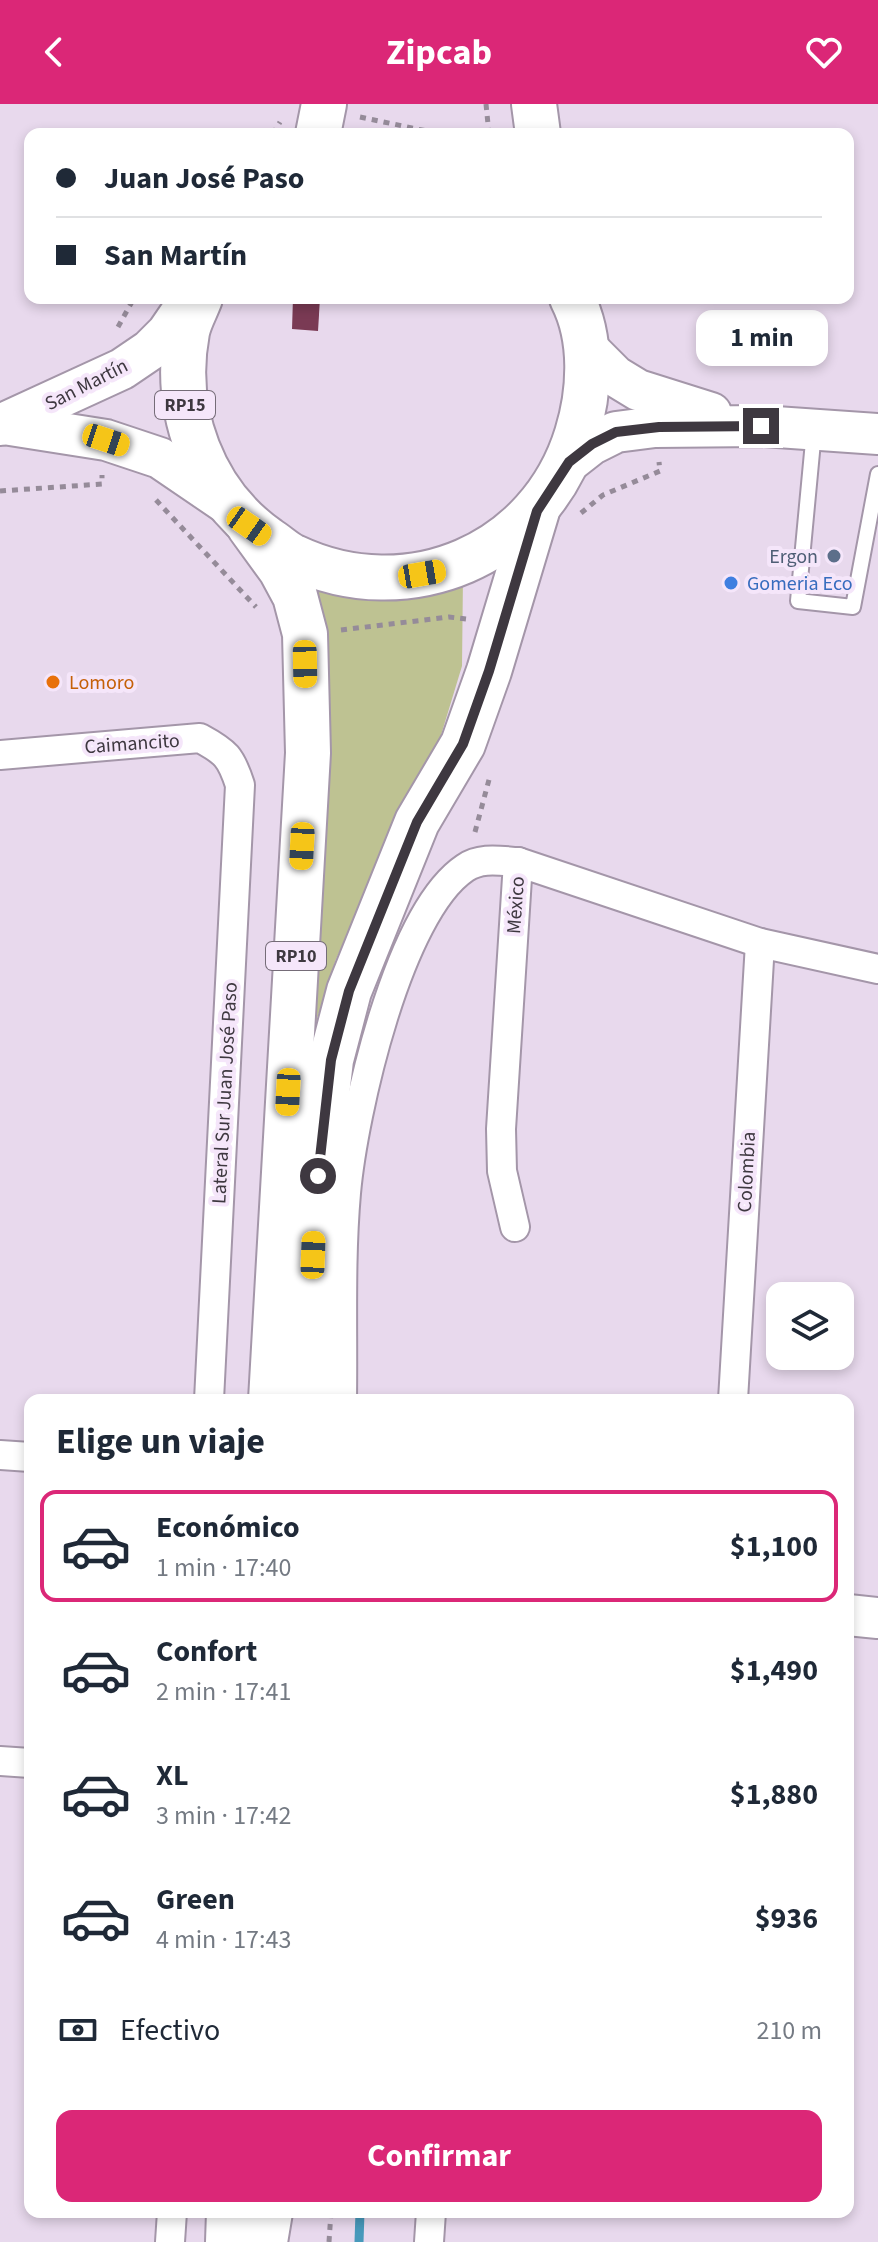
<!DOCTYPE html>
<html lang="es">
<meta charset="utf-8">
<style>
:root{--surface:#fff;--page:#f6f6f7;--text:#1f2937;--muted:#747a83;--line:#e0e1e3;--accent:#db2777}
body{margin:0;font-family:"Source Sans 3",sans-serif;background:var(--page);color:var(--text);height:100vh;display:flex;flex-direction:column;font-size:30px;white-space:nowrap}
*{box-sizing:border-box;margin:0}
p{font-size:26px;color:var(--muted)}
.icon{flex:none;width:44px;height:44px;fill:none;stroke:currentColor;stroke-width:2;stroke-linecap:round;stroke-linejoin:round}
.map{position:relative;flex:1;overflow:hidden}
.drawer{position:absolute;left:24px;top:1290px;width:830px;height:824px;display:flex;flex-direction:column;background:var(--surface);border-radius:16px;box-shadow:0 4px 12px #0003}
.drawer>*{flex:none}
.banner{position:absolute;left:24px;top:24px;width:830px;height:176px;border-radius:16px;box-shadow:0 4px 12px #0003;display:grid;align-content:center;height:176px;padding:0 32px;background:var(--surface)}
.tools{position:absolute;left:766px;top:1178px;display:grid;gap:16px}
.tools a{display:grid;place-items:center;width:88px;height:88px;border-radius:16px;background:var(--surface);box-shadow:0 4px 12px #0003;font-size:40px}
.end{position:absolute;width:36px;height:36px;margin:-18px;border:10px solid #3e3840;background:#fff;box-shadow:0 0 0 4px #fff}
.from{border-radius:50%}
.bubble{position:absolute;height:56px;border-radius:16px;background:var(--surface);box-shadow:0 4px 12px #0003;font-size:26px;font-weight:700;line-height:56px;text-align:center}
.car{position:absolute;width:24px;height:48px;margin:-24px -12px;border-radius:10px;box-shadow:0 0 6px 2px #0007;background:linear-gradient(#f5c518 24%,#345 0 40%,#f5c518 0 76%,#345 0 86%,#f5c518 0)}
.banner b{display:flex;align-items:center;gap:28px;height:76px;font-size:30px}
.banner b+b{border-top:2px solid var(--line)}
.banner i{width:20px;height:20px;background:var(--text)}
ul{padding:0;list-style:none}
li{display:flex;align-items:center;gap:24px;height:112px;margin:0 16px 12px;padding:0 16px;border:4px solid transparent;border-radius:16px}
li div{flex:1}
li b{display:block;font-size:30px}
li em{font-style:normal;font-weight:700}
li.selected{border-color:var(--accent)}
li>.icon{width:72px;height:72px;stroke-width:1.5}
h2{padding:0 32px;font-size:36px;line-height:96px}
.pay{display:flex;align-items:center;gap:20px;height:88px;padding:0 32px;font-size:30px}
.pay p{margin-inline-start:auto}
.cta{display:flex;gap:16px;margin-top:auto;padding:16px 32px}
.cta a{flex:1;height:92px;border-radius:16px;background:var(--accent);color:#fff;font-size:32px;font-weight:700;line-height:92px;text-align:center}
header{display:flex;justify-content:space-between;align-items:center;height:104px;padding:0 32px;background:var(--accent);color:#fff;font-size:36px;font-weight:700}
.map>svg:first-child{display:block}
.green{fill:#bec292}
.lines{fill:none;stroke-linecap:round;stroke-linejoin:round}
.stream{stroke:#4799bb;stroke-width:9}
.building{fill:#7a3a54}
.lane-casing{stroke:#a496a9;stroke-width:18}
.street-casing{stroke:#a496a9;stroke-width:32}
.secondary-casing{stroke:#a496a9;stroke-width:44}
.highway-casing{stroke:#a496a9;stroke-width:48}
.path{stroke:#958b99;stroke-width:5;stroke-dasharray:6 6;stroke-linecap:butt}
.lane{stroke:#fff;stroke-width:14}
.street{stroke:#fff;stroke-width:28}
.secondary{stroke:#fff;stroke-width:40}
.highway{stroke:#fff;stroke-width:44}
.route{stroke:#3e3840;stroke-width:10}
.service-dot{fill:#5c6f8a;stroke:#f5e6fa;stroke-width:3}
.shop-dot{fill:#3f7fe0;stroke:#f5e6fa;stroke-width:3}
.food-dot{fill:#e8710a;stroke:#f5e6fa;stroke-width:3}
.labels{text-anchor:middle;stroke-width:8;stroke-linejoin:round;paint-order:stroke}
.shield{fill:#f5e6fa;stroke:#756c78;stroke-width:2}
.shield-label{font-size:18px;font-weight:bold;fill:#3e3840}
.street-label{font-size:20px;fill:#3e3840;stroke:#f5e6fa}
.service-label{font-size:20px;fill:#4e5e75;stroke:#f5e6fa;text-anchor:end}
.shop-label{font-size:20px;fill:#366cbe;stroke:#f5e6fa;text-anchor:start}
.food-label{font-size:20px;fill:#c56008;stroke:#f5e6fa;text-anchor:start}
</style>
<header><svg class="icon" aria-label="back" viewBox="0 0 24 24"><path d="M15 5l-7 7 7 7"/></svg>Zipcab<svg class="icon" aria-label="heart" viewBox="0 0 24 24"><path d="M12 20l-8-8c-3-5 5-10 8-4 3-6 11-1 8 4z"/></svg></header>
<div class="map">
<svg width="878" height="2138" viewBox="0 0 878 2138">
<rect width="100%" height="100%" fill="#e8d9ed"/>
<path class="green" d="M463,472L462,562L438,641L336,855L309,940L312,484L357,489Z"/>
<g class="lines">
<path class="stream" d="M359,2138L360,2108"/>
</g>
<path class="building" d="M293,194H320L318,227L292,225Z"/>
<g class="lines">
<g class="lane-casing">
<path id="lane" d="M814,327L798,497L853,503L878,370"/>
</g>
<g class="street-casing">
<g id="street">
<path d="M0,651L200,634C226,648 231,653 240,681L209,1296"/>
<path d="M515,1123L502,1067L501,1025L518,758L760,839L878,865"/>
<path d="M342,1296C343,1228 340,1157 346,1089C353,1010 398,809 465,764C481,753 500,757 518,758"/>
<path d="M733,1296L760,839"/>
<path d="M0,1351L30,1353"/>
<path d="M0,1657L30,1659"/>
<path d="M170,2138L172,2108"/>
<path d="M429,2138L431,2108"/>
</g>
</g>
<g class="secondary-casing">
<g id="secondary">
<path d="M587,244L615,272L638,286L711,309"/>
<path d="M4,320L106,336L160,354L229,401"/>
<path d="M0,321L122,265L150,246L167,229L191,194"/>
<path d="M569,358L592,340L616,328L655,323L761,322L878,330"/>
<path d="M848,1511L878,1514"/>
</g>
</g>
<g class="highway-casing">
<g id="highway">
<path d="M534,0L538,30"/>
<path d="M318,30L324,0"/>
<path d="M200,194C196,205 189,217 187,228C172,307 203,390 269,436C277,441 285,449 294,453C408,507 540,451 577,330C590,288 593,235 572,194"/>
<path d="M249,422L281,466L295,492L305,530L308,649L271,1296"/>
<path d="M307,1296L315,1094L331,956L349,887L417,718L463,640L489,567L537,407"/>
<path d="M228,2138L229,2108"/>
<path d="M265,2138L270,2108"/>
</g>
</g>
<g class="path">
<path d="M486,0L489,30"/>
<path d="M360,13L441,30"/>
<path d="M273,30L280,18"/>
<path d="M118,223L134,194"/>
<path d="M0,387L102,380V371"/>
<path d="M156,396L256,503"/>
<path d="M581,409L603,391L660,367L659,358"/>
<path d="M341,526L449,513L466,515"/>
<path d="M475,728L490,672"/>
<path d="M329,2138L331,2108"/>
</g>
<use href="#lane" class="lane"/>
<use href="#street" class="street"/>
<use href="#secondary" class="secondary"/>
<use href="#highway" class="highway"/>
</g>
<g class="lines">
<path class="route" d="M318,1072L331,956L349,887L417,718L463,640L489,567L537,407L569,358L592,340L616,328L659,323L761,322"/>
</g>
<circle class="service-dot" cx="834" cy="452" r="8"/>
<circle class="shop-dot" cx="731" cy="479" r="8"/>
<circle class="food-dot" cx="53" cy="578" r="8"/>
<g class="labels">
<g class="shield">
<rect x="155" y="287" width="60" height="28" rx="6"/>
<rect x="266" y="838" width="60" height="28" rx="6"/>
</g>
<g class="shield-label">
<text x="185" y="307">RP15</text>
<text x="296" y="858">RP10</text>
</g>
<g class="street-label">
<text transform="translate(86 280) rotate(-27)" y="7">San Martín</text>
<text transform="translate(132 639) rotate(-4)" y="7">Caimancito</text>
<text transform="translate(515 801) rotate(-86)" y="7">México</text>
<text transform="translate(224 989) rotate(-87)" y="7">Lateral Sur Juan José Paso</text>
<text transform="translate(746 1068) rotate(-87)" y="7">Colombia</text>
</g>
<g class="service-label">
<text x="818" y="459">Ergon</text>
</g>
<g class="shop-label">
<text x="747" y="486">Gomeria Eco</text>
</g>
<g class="food-label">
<text x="69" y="585">Lomoro</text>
</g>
</g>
</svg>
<div class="tools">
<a><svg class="icon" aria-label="layers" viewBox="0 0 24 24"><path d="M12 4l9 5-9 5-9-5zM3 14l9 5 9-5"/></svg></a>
</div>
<i class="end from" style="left:318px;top:1072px"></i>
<i class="end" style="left:761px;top:322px"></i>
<div class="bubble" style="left:696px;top:206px;width:132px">1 min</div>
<i class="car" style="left:106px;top:336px;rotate:108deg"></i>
<i class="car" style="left:249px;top:422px;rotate:125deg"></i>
<i class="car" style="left:422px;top:470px;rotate:80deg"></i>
<i class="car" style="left:305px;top:560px;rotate:179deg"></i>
<i class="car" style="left:302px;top:742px;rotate:183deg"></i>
<i class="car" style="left:288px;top:988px;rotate:183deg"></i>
<i class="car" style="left:313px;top:1151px;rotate:2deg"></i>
<div class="banner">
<b><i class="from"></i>Juan José Paso</b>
<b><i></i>San Martín</b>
</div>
<section class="drawer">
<h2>Elige un viaje</h2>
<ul>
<li class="selected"><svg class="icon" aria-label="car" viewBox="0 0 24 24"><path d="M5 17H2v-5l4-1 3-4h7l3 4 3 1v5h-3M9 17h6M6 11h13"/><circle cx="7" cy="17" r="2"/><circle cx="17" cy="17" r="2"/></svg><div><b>Económico</b><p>1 min · 17:40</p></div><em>$1,100</em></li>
<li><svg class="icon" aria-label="car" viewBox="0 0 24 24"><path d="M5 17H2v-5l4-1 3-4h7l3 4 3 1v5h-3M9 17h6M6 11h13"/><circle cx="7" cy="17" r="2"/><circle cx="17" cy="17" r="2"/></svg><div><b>Confort</b><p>2 min · 17:41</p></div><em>$1,490</em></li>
<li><svg class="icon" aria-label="car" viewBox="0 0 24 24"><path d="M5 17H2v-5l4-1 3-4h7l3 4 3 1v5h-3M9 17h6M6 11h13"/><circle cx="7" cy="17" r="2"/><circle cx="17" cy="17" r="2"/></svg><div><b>XL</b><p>3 min · 17:42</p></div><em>$1,880</em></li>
<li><svg class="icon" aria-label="car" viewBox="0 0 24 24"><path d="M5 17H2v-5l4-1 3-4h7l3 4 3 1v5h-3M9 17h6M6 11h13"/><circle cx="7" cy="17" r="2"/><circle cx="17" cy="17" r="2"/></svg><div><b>Green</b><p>4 min · 17:43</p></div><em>$936</em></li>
</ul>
<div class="pay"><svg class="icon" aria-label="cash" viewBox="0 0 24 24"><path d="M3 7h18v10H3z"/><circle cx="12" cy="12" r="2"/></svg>Efectivo<p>210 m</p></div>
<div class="cta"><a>Confirmar</a></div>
</section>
</div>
